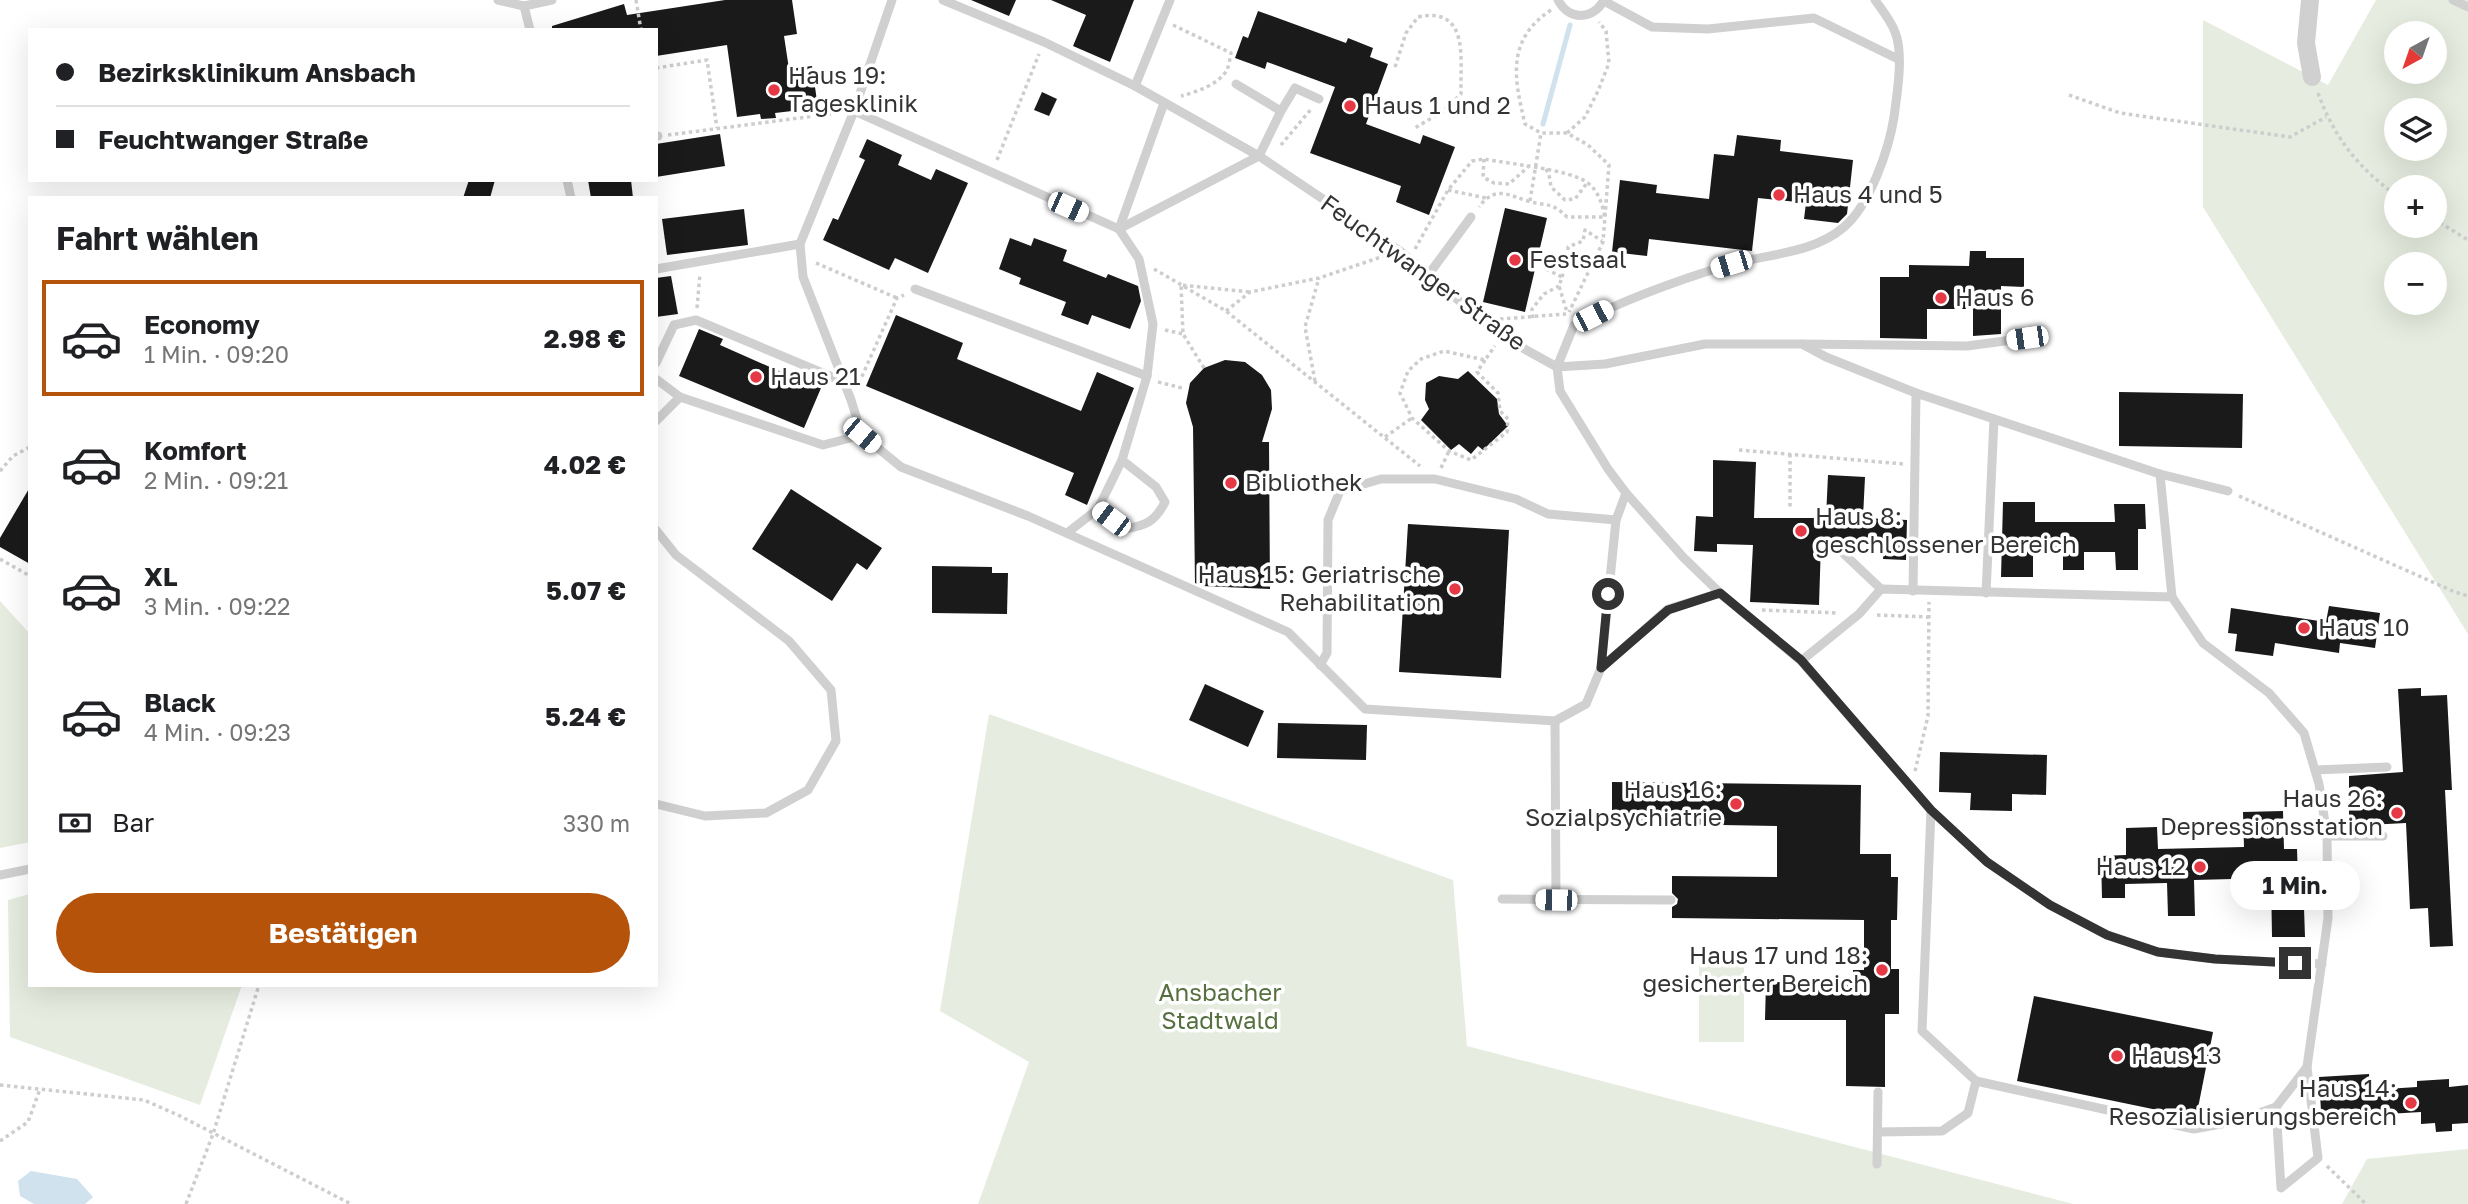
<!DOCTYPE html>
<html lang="de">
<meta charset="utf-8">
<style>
:root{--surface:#fff;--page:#f6f6f6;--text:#202124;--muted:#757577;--line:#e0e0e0;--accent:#b45309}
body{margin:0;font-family:"Golos Text",sans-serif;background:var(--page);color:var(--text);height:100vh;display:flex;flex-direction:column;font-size:26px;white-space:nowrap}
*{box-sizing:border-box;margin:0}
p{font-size:23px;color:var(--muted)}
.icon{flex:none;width:38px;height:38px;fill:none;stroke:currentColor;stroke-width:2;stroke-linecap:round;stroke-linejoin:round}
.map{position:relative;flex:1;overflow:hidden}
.side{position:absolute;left:28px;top:196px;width:630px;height:791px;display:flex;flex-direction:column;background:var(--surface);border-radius:0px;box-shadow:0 7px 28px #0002}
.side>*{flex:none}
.banner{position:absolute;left:28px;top:28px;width:630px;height:154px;border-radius:0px;box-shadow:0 7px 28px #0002;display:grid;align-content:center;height:154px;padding:0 28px;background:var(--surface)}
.needle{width:46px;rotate:220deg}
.controls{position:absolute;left:2384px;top:21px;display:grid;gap:14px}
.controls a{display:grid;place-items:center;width:63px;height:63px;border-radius:50%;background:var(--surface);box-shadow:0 7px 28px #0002;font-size:35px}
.end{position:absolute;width:32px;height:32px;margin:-16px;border:9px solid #333;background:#fff;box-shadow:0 0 0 4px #fff}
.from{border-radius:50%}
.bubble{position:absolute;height:49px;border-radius:24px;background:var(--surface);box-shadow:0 7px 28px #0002;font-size:23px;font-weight:700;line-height:49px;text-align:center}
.car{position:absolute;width:21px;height:42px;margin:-21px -10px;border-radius:9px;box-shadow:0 0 5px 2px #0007;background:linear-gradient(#fff 24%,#345 0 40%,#fff 0 76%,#345 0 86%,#fff 0)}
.banner b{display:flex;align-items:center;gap:24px;height:66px;font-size:26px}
.banner b+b{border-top:2px solid var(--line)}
.banner i{width:18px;height:18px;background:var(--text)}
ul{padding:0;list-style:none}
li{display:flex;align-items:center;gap:21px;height:116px;margin:0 14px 10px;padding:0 14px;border:4px solid transparent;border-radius:0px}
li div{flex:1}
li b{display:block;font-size:26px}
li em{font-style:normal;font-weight:700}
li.selected{border-color:var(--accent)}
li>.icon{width:63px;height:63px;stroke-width:1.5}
h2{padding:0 28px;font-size:32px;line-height:84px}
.pay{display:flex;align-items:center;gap:18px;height:77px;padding:0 28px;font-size:26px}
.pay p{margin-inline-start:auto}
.primary-button{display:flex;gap:14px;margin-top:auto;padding:14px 28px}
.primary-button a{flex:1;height:80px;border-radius:42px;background:var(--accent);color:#fff;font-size:28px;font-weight:700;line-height:80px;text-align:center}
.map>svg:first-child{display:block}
.green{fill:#e6ecdf;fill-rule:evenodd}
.water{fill:#cfe2ee}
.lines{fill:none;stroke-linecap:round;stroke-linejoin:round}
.stream{stroke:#cfe2ee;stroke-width:5}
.building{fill:#1a1a1a}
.path{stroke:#cdcdcd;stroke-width:3.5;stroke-dasharray:3.5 3.5;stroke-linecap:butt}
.lane{stroke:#d0d0d0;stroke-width:9}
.street{stroke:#d0d0d0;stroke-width:18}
.route{stroke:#333;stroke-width:9}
.poi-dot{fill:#e63946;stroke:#fff;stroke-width:2.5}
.labels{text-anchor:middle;stroke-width:7;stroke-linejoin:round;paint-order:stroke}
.poi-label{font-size:24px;fill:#333;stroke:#fff;text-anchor:start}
.street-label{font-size:24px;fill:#333;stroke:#fff}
.park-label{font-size:24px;fill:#56703f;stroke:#fff}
</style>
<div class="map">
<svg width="2468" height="1204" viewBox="0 0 2468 1204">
<rect width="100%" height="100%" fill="#fff"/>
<g class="green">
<path d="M2376,0H2468V634L2203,207V20L2328,85ZM2396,33H2434V72H2396ZM2396,110H2434V149H2396ZM2396,187H2434V226H2396ZM2396,264H2434V303H2396Z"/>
<path d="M0,601L30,634V842L0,848Z"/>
<path d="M989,714L1453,880L1467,1046L2073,1204H978L1029,1062L940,1011Z"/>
<path d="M30,894V985H242L200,1105L10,1037L8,900Z"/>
<path d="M1699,963L1744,964V1042H1699Z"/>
<path d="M2468,1149V1204H2342L2367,1159Z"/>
</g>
<path class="water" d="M31,1171L77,1179L93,1197L85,1204H34L20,1196L18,1181Z"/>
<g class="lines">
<path class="stream" d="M1543,124L1570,25"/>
</g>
<g class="building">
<path d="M725,0H792L797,34L784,36L789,69L812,66L818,108L775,113L776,118L761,119L760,114L737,117L727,45L656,56V30H552V26L624,4L627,15Z"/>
<path d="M971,0H1016L1009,16Z"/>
<path d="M1051,0H1134L1110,62L1073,46L1086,15Z"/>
<path d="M1258,11L1346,43L1348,38L1373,48L1370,57L1388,64L1366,124L1420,144L1423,135L1455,147L1429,215L1396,202L1401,186L1310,153L1335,87L1267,62L1265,69L1235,58L1243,36L1248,38Z"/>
<path d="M1042,92L1057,99L1049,116L1034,110Z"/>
<path d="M720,134L725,166L656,177V144Z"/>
<path d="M1737,135L1781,140L1780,151L1853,160L1847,214L1838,223L1804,219L1806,203L1758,198L1752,251L1649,239L1647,256L1612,252L1620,180L1657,185L1656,193L1709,199L1714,154L1734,156Z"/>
<path d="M867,139L902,155L898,165L931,180L936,169L968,183L928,273L895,258L889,270L823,240L833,218L838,220L865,160L859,157Z"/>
<path d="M469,180H495L490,198H463Z"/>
<path d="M588,180H631L633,198H591Z"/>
<path d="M1505,208L1547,218L1525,312L1483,302Z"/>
<path d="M744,209L748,245L667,255L662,219Z"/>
<path d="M1010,238L1031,246L1034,238L1067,250L1063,261L1106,278L1108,274L1138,286L1141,301L1130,329L1092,315L1088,325L1061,315L1066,302L1019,284L1021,278L999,269Z"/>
<path d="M1970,251H1986V258H2024V287L2001,286V334L1973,336V309H1927V339L1880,338V277H1909V265L1969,266Z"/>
<path d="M671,276L678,314L656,317V278Z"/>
<path d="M896,315L963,343L957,359L1081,411L1097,372L1134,388L1087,505L1065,495L1074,473L866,386Z"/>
<path d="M699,329L723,339L720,345L797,379L800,371L824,381L804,428L679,376Z"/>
<path d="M1225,360L1245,362L1262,375L1271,390L1272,409L1262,442H1269L1270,589L1202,586L1195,583L1193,427L1186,403L1190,383L1204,368Z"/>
<path d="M1468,371L1497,399L1499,414L1508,426L1483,450L1478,446L1471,454L1459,444L1451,450L1421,420L1429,409L1425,400L1426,383L1439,376L1458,379Z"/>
<path d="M2119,392L2243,394L2242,448L2119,446Z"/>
<path d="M1713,460L1756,462L1754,518H1826L1828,475L1865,477L1863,518L1907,520L1906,560L1883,559L1884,546L1821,543L1819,605L1750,602L1753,545L1717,544V552L1694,551L1696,516L1713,517Z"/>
<path d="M30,487V564L0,547V538Z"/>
<path d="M791,489L882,548L867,570L857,563L832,601L752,549Z"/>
<path d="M2003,502H2035V522H2115L2114,504H2145L2146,529H2138V570H2116L2115,552H2084V570H2063V553H2033V577H2001Z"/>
<path d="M1408,524L1509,530L1501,678L1399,672Z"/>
<path d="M932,566L992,567V573H1008L1007,614L932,613Z"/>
<path d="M2329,606L2380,613L2375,648L2340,643L2339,653L2275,643L2273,656L2235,651L2237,634L2228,633L2231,608L2326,622Z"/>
<path d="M1205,684L1264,711L1248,747L1189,720Z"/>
<path d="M2421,688V696L2447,695L2452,790H2445L2453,946L2430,947L2428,908L2410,909L2406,823L2349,826V776L2403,772L2398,689Z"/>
<path d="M1278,723L1367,725L1366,760L1277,758Z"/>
<path d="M1940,752L2047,755L2046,795L2012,794V811L1970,810L1971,793L1939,792Z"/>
<path d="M1612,782L1861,785L1860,854H1891V877H1898L1897,920H1891V969H1899V1014H1885V1087L1846,1086V1020H1765L1766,982H1853V970H1864V920L1672,918V907L1677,904L1678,899L1672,893V876L1777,877V826L1612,823Z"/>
<path d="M2283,811L2284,849H2297L2299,908H2304L2305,937H2272L2271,878L2194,880L2195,916H2168L2167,883L2125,884V898H2102L2101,856L2126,855V828L2157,827L2158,849L2244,847L2243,812Z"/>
<path d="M2034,996L2213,1032L2196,1118L2017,1081Z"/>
<path d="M2369,1074L2370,1090L2417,1087V1081L2449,1079V1087L2468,1085V1123L2452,1124V1131L2436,1132L2435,1123L2421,1124V1112L2354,1116V1109L2321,1111L2319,1077Z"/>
</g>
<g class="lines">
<g class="path">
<path d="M636,0L641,30"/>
<path d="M1551,10C1506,40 1514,78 1525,124L1541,133H1567L1588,145L1609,165L1603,242L1569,312"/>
<path d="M1173,25L1231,53C1230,58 1229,65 1227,70C1218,85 1196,92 1181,96"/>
<path d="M1395,67L1406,33L1418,17C1470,6 1460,59 1461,94L1442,112L1413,129"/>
<path d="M656,68L707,60L717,128"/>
<path d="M2318,93C2334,137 2358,168 2396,195"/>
<path d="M2069,95L2120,113L2290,137L2326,117"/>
<path d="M1567,133L1585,117L1598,91L1609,63L1606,31L1599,22"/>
<path d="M668,135L838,113"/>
<path d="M1281,145L1312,108"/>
<path d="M1484,159L1483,177L1494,183L1509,184L1528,167"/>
<path d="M997,160L1039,54"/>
<path d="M1546,169L1549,174L1551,187L1565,200L1575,199L1587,183"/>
<path d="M1448,190L1486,198"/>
<path d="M1530,201L1541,133"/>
<path d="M2434,219L2468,240"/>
<path d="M1415,249L1448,190L1472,161L1484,159C1509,164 1569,169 1588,183C1599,192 1602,204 1605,217H1567C1553,203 1549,206 1531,202C1509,196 1496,184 1479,207"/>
<path d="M816,263L897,298"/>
<path d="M1154,269L1226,311L1420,466"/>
<path d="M1546,269L1562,277L1559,286L1567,312"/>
<path d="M1562,277L1568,258V247L1583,241L1585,230L1602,241"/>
<path d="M697,308L700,274"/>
<path d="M1226,311L1250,292L1319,278L1384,256"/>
<path d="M1533,318L1532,309L1544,294L1559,286"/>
<path d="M1500,319L1566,314"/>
<path d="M1165,330L1183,334"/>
<path d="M1485,360L1477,372L1498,393L1500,411L1508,419L1507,432L1471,460L1449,451L1412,418L1400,393L1408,371L1421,359L1444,351L1485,360L1495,346"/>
<path d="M1204,368L1183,334L1181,285L1250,292"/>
<path d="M1315,381L1305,327L1319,278"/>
<path d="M1158,382L1182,388"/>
<path d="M859,383L897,298L904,295"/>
<path d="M1385,437L1412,418"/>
<path d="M1739,450L1904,464"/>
<path d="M1790,454V508"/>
<path d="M1441,468L1449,451"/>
<path d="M0,471L13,456L30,447"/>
<path d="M2239,496L2455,592L2468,596"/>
<path d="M0,559L30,576"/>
<path d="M1762,610L1838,613"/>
<path d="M1877,615L1929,617"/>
<path d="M1915,771L1928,716L1929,602"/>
<path d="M0,1085L144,1100L180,1116L351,1204"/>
<path d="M0,1141L28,1122L40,1089"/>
<path d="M2327,1166L2366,1204"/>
<path d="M186,1204L213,1134L259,985"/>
</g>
<g class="lane">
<path d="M498,0L524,6L552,0"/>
<path d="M892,0L854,111L800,244L803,277L851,400L862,435L901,467L1028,516L1288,632L1365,709L1555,721L1586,704L1601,668L1668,609L1720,593"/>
<path d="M943,0L1044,42L1135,86L1259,156L1400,251L1501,336L1557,367L1560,391L1608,469L1626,493L1683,557L1720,593L1801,661L1931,810L1987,862L2050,905L2107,935L2157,952L2215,959L2322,964"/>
<path d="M1558,0C1569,21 1593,20 1604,0"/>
<path d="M1875,0C1882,10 1891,21 1895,32C1904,54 1897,94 1894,117C1889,149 1870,205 1844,227C1813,254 1766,254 1728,265C1675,281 1624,300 1574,325L1557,367L1605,364L1705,344H1802L1826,357L1916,393L1913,591"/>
<path d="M2453,0L2468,7"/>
<path d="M1604,1L1652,27L1708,29L1814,18L1898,59"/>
<path d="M524,6L530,30"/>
<path d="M1135,86L1170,0"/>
<path d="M854,111L1119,229L1139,259L1153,324L1147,376L1122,460L1098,509L1067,533"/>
<path d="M1281,111L1295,88L1319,99"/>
<path d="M656,136H658"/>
<path d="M567,180L571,198"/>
<path d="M1119,229L1259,156L1281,111L1236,84"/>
<path d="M1119,229L1164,103"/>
<path d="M656,269L800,244"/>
<path d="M1429,274L1471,217"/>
<path d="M915,289L1147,376"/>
<path d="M1803,344L1967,346L2027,338"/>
<path d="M656,363L674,325L696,320L844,382"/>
<path d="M656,379L680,397L823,445L862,435"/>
<path d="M1916,393L2160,474L2228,491"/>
<path d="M656,421L680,397"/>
<path d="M2160,474L2172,597"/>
<path d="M1098,509L1124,529C1145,526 1155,522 1165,502L1156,487L1122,460"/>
<path d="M656,530L676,555L789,641L831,690L836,741L808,790L766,813L705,816L656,804"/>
<path d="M1843,553L1881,589"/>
<path d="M1986,593L1994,419"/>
<path d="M1801,661L1859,614L1881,589L2172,597L2203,643L2269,693L2304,733L2319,784L2327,836L2328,918L2307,1067L2276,1107L2237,1121L2194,1129L1976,1081L1922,1031L1931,810"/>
<path d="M1320,665L1327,653L1328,520L1340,491L1381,479H1435L1516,499L1548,514L1616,520L1626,493"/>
<path d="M1601,668L1616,520"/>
<path d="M1555,721L1556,900"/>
<path d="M2315,770L2387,767"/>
<path d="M2327,836H2383"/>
<path d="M0,875L30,869"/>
<path d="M1502,899L1671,900"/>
<path d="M2276,1107L2281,1188L2318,1158L2307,1067"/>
<path d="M1878,1132L1942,1131L1968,1113L1976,1081"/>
<path d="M1877,1164L1878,1092"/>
</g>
<path class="street" d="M2310,0L2306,43L2312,77"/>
</g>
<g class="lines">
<path class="route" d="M1608,594L1601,668L1668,610L1720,593L1801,660L1931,810L1987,862L2050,905L2107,935L2158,952L2215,959L2295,963"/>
</g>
<g class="poi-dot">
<circle cx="774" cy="90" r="7"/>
<circle cx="1350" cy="106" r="7"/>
<circle cx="1779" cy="195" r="7"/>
<circle cx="1515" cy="260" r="7"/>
<circle cx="1941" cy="298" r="7"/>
<circle cx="756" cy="377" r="7"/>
<circle cx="1231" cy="483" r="7"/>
<circle cx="1801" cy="531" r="7"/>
<circle cx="1455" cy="589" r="7"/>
<circle cx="2304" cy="628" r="7"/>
<circle cx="1736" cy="804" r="7"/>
<circle cx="2397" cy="813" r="7"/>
<circle cx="2200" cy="867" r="7"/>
<circle cx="1882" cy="970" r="7"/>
<circle cx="2117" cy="1056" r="7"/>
<circle cx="2411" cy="1103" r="7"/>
</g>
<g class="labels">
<g class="poi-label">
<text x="788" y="84">Haus 19:<tspan x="788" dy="28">Tagesklinik</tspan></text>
<text x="1364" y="114">Haus 1 und 2</text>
<text x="1793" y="203">Haus 4 und 5</text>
<text x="1529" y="268">Festsaal</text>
<text x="1955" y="306">Haus 6</text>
<text x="770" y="385">Haus 21</text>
<text x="1245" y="491">Bibliothek</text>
<text x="1815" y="525">Haus 8:<tspan x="1815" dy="28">geschlossener Bereich</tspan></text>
<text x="1441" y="583" text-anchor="end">Haus 15: Geriatrische<tspan x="1441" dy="28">Rehabilitation</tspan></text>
<text x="2318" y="636">Haus 10</text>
<text x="1722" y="798" text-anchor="end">Haus 16:<tspan x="1722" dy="28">Sozialpsychiatrie</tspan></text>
<text x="2383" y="807" text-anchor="end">Haus 26:<tspan x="2383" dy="28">Depressionsstation</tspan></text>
<text x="2186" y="875" text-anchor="end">Haus 12</text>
<text x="1868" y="964" text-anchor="end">Haus 17 und 18:<tspan x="1868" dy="28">gesicherter Bereich</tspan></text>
<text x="2131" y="1064">Haus 13</text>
<text x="2397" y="1097" text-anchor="end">Haus 14:<tspan x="2397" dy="28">Resozialisierungsbereich</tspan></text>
</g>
<g class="street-label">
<text transform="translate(1423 273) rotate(36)" y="8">Feuchtwanger Straße</text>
</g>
<g class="park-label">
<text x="1220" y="1001">Ansbacher<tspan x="1220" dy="28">Stadtwald</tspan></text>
</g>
</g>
</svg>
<div class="controls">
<a><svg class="needle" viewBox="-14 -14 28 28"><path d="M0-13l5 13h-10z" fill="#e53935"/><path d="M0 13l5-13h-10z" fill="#757577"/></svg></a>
<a><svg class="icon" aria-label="layers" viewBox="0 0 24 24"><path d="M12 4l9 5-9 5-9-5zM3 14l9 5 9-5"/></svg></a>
<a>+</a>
<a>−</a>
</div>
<i class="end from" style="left:1608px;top:594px"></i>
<i class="end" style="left:2295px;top:963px"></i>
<div class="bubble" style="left:2230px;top:861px;width:130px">1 Min.</div>
<i class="car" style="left:1068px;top:207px;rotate:114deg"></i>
<i class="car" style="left:1731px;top:264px;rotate:253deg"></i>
<i class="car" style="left:1593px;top:316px;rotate:63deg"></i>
<i class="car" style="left:2027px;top:338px;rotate:262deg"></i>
<i class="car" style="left:862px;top:435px;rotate:130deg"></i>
<i class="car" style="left:1111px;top:519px;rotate:307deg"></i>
<i class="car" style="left:1556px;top:900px;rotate:271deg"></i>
<div class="banner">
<b><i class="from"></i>Bezirksklinikum Ansbach</b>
<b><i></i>Feuchtwanger Straße</b>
</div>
<section class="side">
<h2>Fahrt wählen</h2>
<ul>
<li class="selected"><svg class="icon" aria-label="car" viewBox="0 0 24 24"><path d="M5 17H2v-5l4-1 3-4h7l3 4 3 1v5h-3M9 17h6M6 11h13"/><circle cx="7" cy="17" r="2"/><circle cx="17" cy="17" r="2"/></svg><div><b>Economy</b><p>1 Min. · 09:20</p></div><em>2.98 €</em></li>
<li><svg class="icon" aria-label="car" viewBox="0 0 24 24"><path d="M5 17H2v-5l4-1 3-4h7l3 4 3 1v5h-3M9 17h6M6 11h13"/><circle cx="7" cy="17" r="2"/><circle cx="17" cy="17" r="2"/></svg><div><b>Komfort</b><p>2 Min. · 09:21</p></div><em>4.02 €</em></li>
<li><svg class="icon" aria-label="car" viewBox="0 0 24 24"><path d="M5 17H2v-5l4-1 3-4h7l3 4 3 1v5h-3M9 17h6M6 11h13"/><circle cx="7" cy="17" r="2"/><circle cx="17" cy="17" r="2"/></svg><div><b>XL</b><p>3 Min. · 09:22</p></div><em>5.07 €</em></li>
<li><svg class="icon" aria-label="car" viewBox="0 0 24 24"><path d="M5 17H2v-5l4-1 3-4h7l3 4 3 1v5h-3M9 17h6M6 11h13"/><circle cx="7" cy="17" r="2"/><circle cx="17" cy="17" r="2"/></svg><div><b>Black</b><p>4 Min. · 09:23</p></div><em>5.24 €</em></li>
</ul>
<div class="pay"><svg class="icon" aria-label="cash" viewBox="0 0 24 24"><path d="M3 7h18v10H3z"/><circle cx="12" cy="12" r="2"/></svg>Bar<p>330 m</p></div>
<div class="primary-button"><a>Bestätigen</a></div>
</section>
</div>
